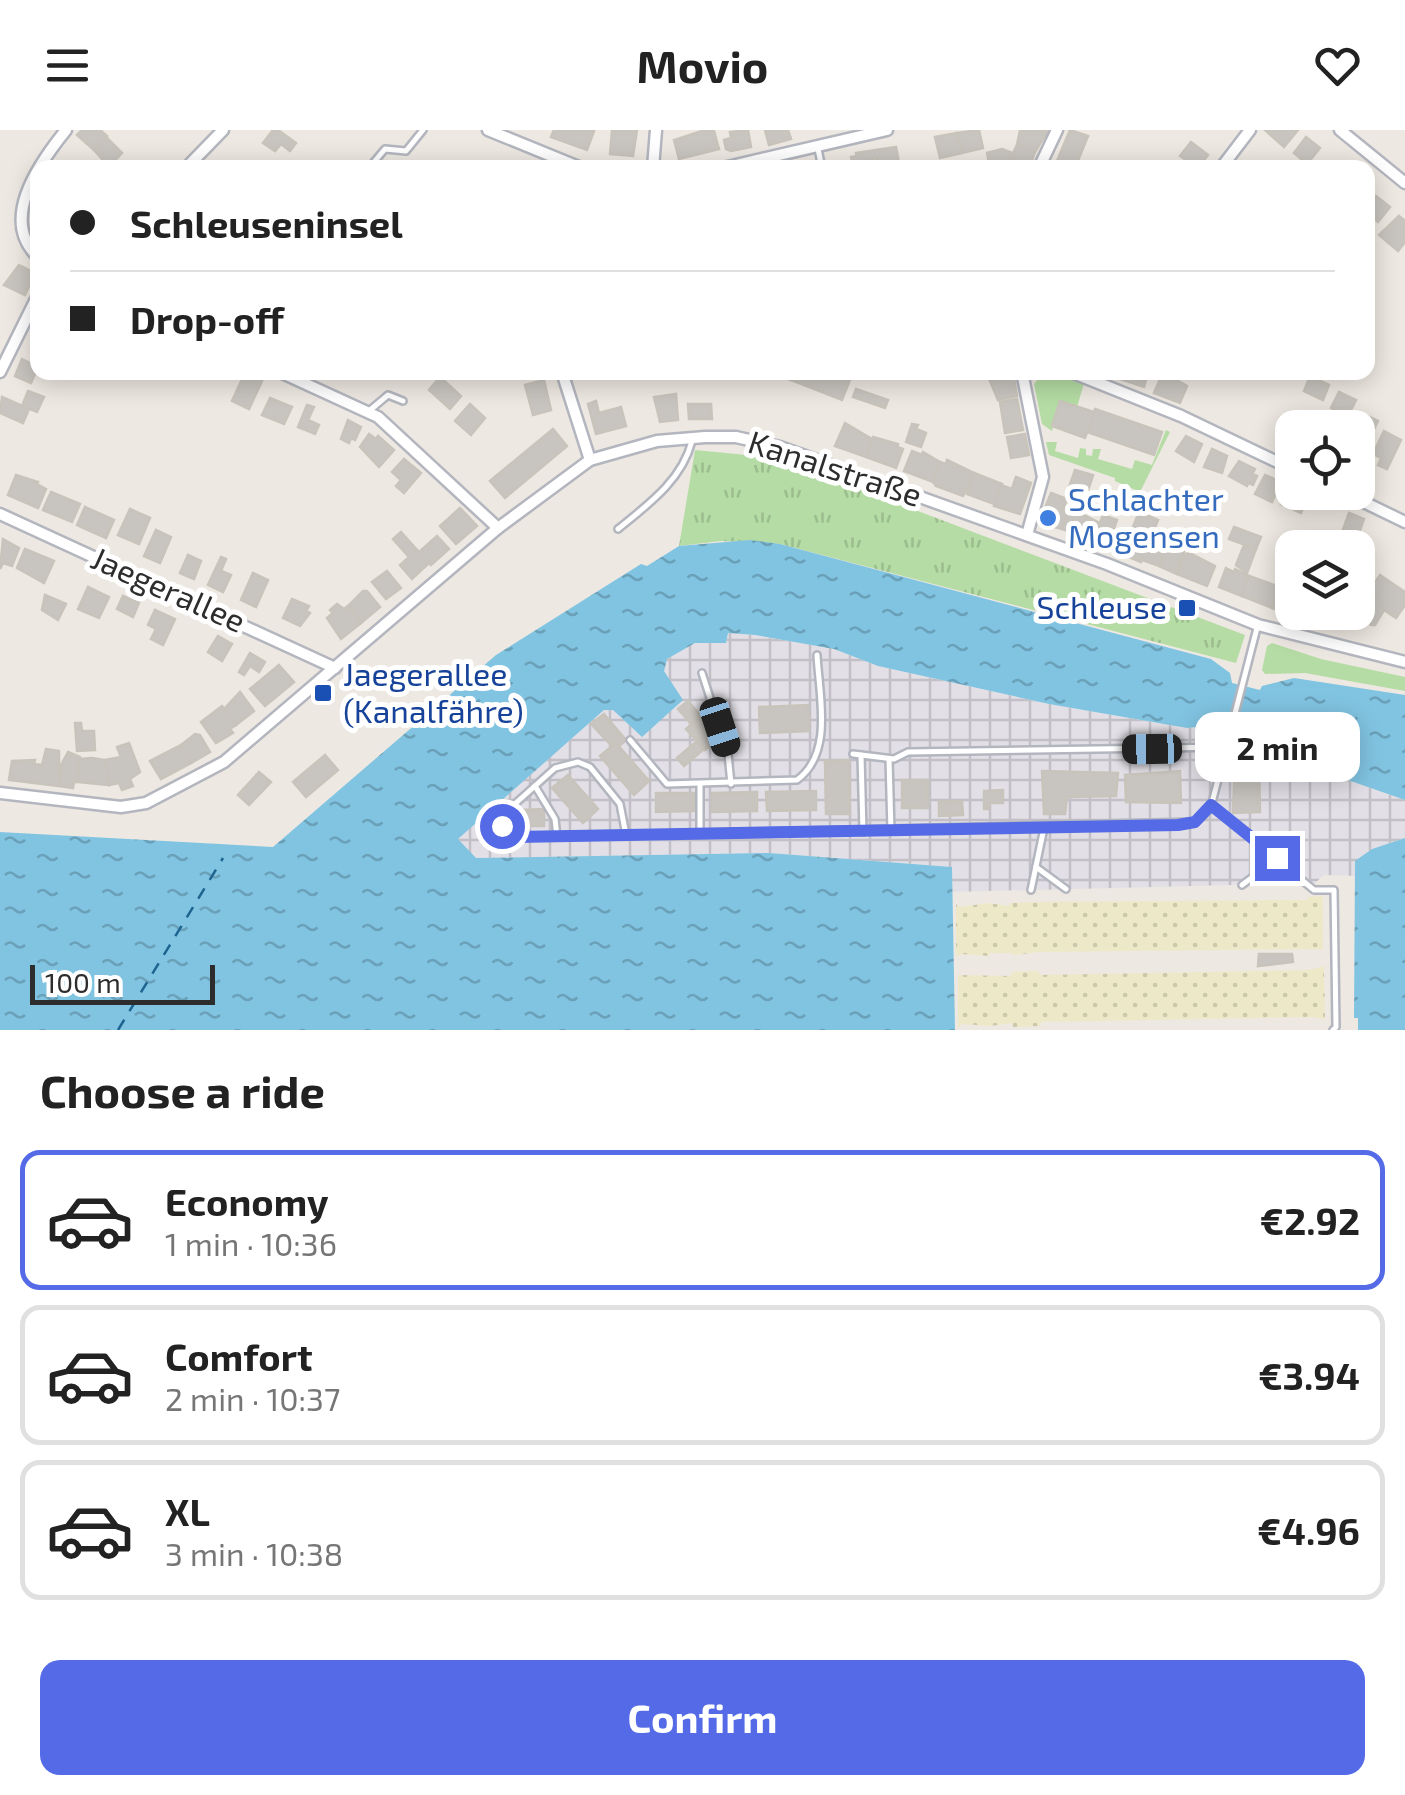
<!DOCTYPE html>
<meta charset="utf-8">
<style>
:root{--surface:#fff;--page:#f2f2f2;--text:#222;--muted:#767676;--line:#e0e0e0;--accent:#546ae6}
body{margin:0;font-family:"Exo 2",sans-serif;background:var(--page);color:var(--text);height:100vh;display:flex;flex-direction:column;font-size:38px;white-space:nowrap}
*{box-sizing:border-box;margin:0}
p{font-size:32px;color:var(--muted)}
.icon{flex:none;width:55px;height:55px;fill:none;stroke:currentColor;stroke-width:2;stroke-linecap:round;stroke-linejoin:round}
.map{position:relative;height:900px;overflow:hidden}
.details{display:flex;flex-direction:column;background:var(--surface);flex:1}
.details>*{flex:none}
.guide{position:absolute;left:30px;top:30px;width:1345px;height:220px;border-radius:20px;box-shadow:0 5px 25px #0003;display:grid;align-content:center;height:220px;padding:0 40px;background:var(--surface)}
.tools{position:absolute;left:1275px;top:280px;display:grid;gap:20px}
.tools a{display:grid;place-items:center;width:100px;height:100px;border-radius:20px;background:var(--surface);box-shadow:0 5px 25px #0003;font-size:50px}
.scale{position:absolute;left:30px;bottom:25px;width:185px;box-sizing:border-box;padding-left:10px;border:5px solid #2d2d2d;border-top:0;font-size:28px;line-height:35px;white-space:nowrap;color:#2d2d2d;-webkit-text-stroke:8px #fff;paint-order:stroke}
.end{position:absolute;width:45px;height:45px;margin:-22px;border:12px solid #546ae6;background:#fff;box-shadow:0 0 0 5px #fff}
.from{border-radius:50%}
.bubble{position:absolute;height:70px;border-radius:20px;background:var(--surface);box-shadow:0 5px 25px #0003;font-size:32px;font-weight:700;line-height:70px;text-align:center}
.car{position:absolute;width:30px;height:60px;margin:-30px -15px;border-radius:12px;box-shadow:0 0 8px 2px #0007;background:linear-gradient(#222 24%,#8ab4d8 0 40%,#222 0 76%,#8ab4d8 0 86%,#222 0)}
.guide b{display:flex;align-items:center;gap:35px;height:95px;font-size:38px}
.guide b+b{border-top:2px solid var(--line)}
.guide i{width:25px;height:25px;background:var(--text)}
ul{padding:0;list-style:none}
li{display:flex;align-items:center;gap:30px;height:140px;margin:0 20px 15px;padding:0 20px;border:5px solid var(--line);border-radius:20px}
li div{flex:1}
li b{display:block;font-size:38px}
li em{font-style:normal;font-weight:700}
li.on{border-color:var(--accent)}
li>.icon{width:90px;height:90px;stroke-width:1.5}
h2{padding:0 40px;font-size:45px;line-height:120px}
.cta{display:flex;gap:20px;margin-top:auto;padding:20px 40px}
.cta a{flex:1;height:115px;border-radius:20px;background:var(--accent);color:#fff;font-size:40px;font-weight:700;line-height:115px;text-align:center}
header{display:flex;justify-content:space-between;align-items:center;height:130px;padding:0 40px;background:var(--surface);font-size:45px;font-weight:700}
.map>svg:first-child{display:block}
.industrial{fill:url(#industrial-grid)}
.grass{fill:#b5dca4}
.sand{fill:url(#sand-dots)}
.park{fill:url(#park-tufts)}
.water{fill:url(#water-ripples)}
.lines{fill:none;stroke-linecap:round;stroke-linejoin:round}
.ferry{stroke:#1d6490;stroke-width:2.5;stroke-dasharray:12 10;stroke-linecap:butt}
.building{fill:#c8c5c0;stroke:#c8c4bb;stroke-width:2.5}
.service-casing{stroke:#b4b6bf;stroke-width:10}
.minor-casing{stroke:#b4b6bf;stroke-width:15}
.service{stroke:#fff;stroke-width:5}
.minor{stroke:#fff;stroke-width:10}
.route{stroke:#546ae6;stroke-width:12}
.shop-dot{fill:#3f7fe0;stroke:#fff;stroke-width:4}
.transit-dot{fill:#1a4fb4;stroke:#fff;stroke-width:4}
.labels{text-anchor:middle;stroke-width:10;stroke-linejoin:round;paint-order:stroke}
.street-label{font-size:32px;fill:#2d2d2d;stroke:#fff}
.shop-label{font-size:32px;fill:#366cbe;stroke:#fff;text-anchor:start}
.transit-label{font-size:32px;fill:#164399;stroke:#fff;text-anchor:end}
</style>
<header><svg class="icon" aria-label="menu" viewBox="0 0 24 24"><path d="M4 6h16M4 12h16M4 18h16"/></svg>Movio<svg class="icon" aria-label="heart" viewBox="0 0 24 24"><path d="M12 20l-8-8c-3-5 5-10 8-4 3-6 11-1 8 4z"/></svg></header>
<div class="map">
<svg width="1405" height="900" viewBox="0 0 1405 900">
<defs>
<pattern id="industrial-grid" width="8" height="8" patternUnits="userSpaceOnUse" patternTransform="scale(2.5)"><rect width="8" height="8" fill="#e2e0e6"/><path d="M0 4h8M4 0v8" fill="none" stroke="#c2c0c6"/></pattern>
<pattern id="sand-dots" width="8" height="8" patternUnits="userSpaceOnUse" patternTransform="scale(2.5)"><rect width="8" height="8" fill="#ede9c8"/><path d="M2 2h.1M6 6h.1" fill="none" stroke="#ccc8ac" stroke-width="1.8" stroke-linecap="round"/></pattern>
<pattern id="park-tufts" width="24" height="20" patternUnits="userSpaceOnUse" patternTransform="scale(2.5)"><rect width="24" height="20" fill="#b5dca4"/><path d="M3 7l-1-3M5 7V3M7 7l1-3M15 17l-1-3M17 17v-4M19 17l1-3" fill="none" stroke="#9cbd8e"/></pattern>
<pattern id="water-ripples" width="26" height="14" patternUnits="userSpaceOnUse" patternTransform="scale(2.5)"><rect width="26" height="14" fill="#81c4e2"/><path d="M2 4q2-2 4 0t4 0M15 11q2-2 4 0t4 0" fill="none" stroke="#6aa0b8"/></pattern>
</defs>
<rect width="100%" height="100%" fill="#ede8e1"/>
<path class="industrial" d="M728,503L755,505L834,519L878,536L1049,574L1187,598L1217,595L1218,590L1226,588L1252,595L1285,628L1405,670V708L1372,719L1356,731V746L1324,745L1315,753L952,762L951,737L769,723L476,728L457,709L604,580L613,579L642,607L667,529L695,513H726Z"/>
<g class="grass">
<path d="M1043,243H1060L1085,250L1077,277L1060,272L1052,301L1042,294L1034,254Z"/>
<path d="M1166,300L1170,302L1140,362L1115,351V348L1049,325L1046,312H1057L1055,321L1078,328L1080,318L1086,319V325L1092,326L1093,319H1101L1098,329L1132,339L1135,330L1152,335Z"/>
<path d="M1272,513L1321,529L1405,547V561L1305,543L1265,544L1262,540L1267,516Z"/>
</g>
<g class="sand">
<path d="M1323,766V819L1039,822L1013,825L1011,823H990L989,826L961,824L956,827V774L960,777L988,773L1009,776L1010,773L1038,772L1308,770V767Z"/>
<path d="M1324,836L1325,889L1310,887L1041,892L1040,896L1013,897L1012,893L991,896L962,894L958,898V845L1011,846L1012,842L1038,841L1040,845L1310,840Z"/>
</g>
<path class="park" d="M695,320L778,328L1245,505L1236,533L780,414L721,411L679,416Z"/>
<g class="water">
<path d="M750,410L780,414L1211,529L1230,543L1232,553L1260,560L1262,556L1294,548L1405,565V670L1285,628L1273,631L1249,608L1252,595L1226,588L1218,590L1217,595L1187,598L1049,574L878,536L834,519L755,505L728,503L726,513H695L667,529L664,541L683,570L642,607L613,580H604L458,709L476,728L769,723L952,737L955,900H0V702L273,717L496,525L641,434L647,436L679,416Z"/>
<path d="M1405,708V900H1358V888H1354L1355,731L1372,719Z"/>
</g>
<g class="lines">
<path class="ferry" d="M118,900L223,728"/>
</g>
<g class="building">
<path d="M82,0H100L107,6L94,20L77,5Z"/>
<path d="M273,0H278L296,13L290,21L281,14L275,21L263,13Z"/>
<path d="M554,0H590L594,1L587,20L551,7Z"/>
<path d="M622,0H637L633,26L610,24L612,1Z"/>
<path d="M705,0L714,1L719,19L679,29L674,10Z"/>
<path d="M748,0L751,17L731,21L726,19L724,10L731,8L730,2Z"/>
<path d="M765,0H788L791,9L769,15Z"/>
<path d="M979,0L983,18L962,23L957,3Z"/>
<path d="M1020,0H1046L1048,1L1035,22L1017,15Z"/>
<path d="M1070,0L1088,6L1075,38L1057,31Z"/>
<path d="M1265,0H1298L1284,17Z"/>
<path d="M957,3L962,23L940,28L935,7Z"/>
<path d="M106,7L122,23L109,37L94,20Z"/>
<path d="M1306,7L1320,18L1307,34L1294,23Z"/>
<path d="M1191,12L1208,25L1198,38L1180,26Z"/>
<path d="M1017,15L1035,22L1029,38L1008,33Z"/>
<path d="M896,17L900,38H881L876,28L856,33L857,38H854L851,27L857,26L856,23Z"/>
<path d="M1002,19L1012,23L1007,35L990,38L987,23Z"/>
<path d="M1376,66L1390,77L1378,92L1368,83V76Z"/>
<path d="M1399,86L1405,91V112L1398,121L1379,105Z"/>
<path d="M19,135L35,143L25,165L4,155Z"/>
<path d="M22,229L38,237L31,253L15,246Z"/>
<path d="M769,242H809L804,255Z"/>
<path d="M809,242H853L842,270L804,255Z"/>
<path d="M993,242H1013L1017,266L998,270L990,251L995,250Z"/>
<path d="M1118,242H1148L1144,257L1117,248Z"/>
<path d="M1163,242L1187,256L1180,273L1154,263Z"/>
<path d="M245,243L262,251L249,279L232,271Z"/>
<path d="M1310,246L1329,255L1323,270L1304,261Z"/>
<path d="M440,247L461,266L450,279L429,260Z"/>
<path d="M544,250L551,280L533,285L525,255Z"/>
<path d="M856,259L888,270L885,278L853,267Z"/>
<path d="M28,261L44,267L37,282L22,276Z"/>
<path d="M1339,262L1356,270L1348,286L1331,278Z"/>
<path d="M676,264L678,290L660,292L654,267Z"/>
<path d="M2,267L29,279L23,293L0,283Z"/>
<path d="M270,268L292,277L284,294L262,285Z"/>
<path d="M1017,269L1023,300L1005,303L1000,272Z"/>
<path d="M596,271L599,283L621,277L626,296L596,304L588,274Z"/>
<path d="M1060,271L1094,282L1085,308L1052,296Z"/>
<path d="M470,274L485,288L471,305L455,291Z"/>
<path d="M688,274H711L712,289H689Z"/>
<path d="M307,275L314,277L308,290L319,295L315,304L298,297Z"/>
<path d="M1095,279L1162,302L1154,325L1087,302Z"/>
<path d="M1362,283L1378,291L1370,307L1355,298Z"/>
<path d="M348,290L361,297L355,310L351,308L349,313L341,309Z"/>
<path d="M845,293L872,309L866,327L835,316Z"/>
<path d="M912,294L918,295L916,299L926,303L921,317L906,312Z"/>
<path d="M553,299L567,316L505,368L490,351Z"/>
<path d="M1384,301L1401,310L1387,339L1378,335L1381,328L1373,324Z"/>
<path d="M369,304L376,309L378,306L394,320L379,337L360,317Z"/>
<path d="M1025,304L1029,325L1011,328L1007,307Z"/>
<path d="M1186,306L1202,314L1194,332L1176,321Z"/>
<path d="M873,307L898,314L897,317L903,319L896,338L866,327Z"/>
<path d="M1212,319L1227,326L1222,343L1204,337Z"/>
<path d="M912,321L922,325L923,322L940,332L933,352L904,341Z"/>
<path d="M404,329L421,343L404,363L396,356L401,350L392,342Z"/>
<path d="M947,330L974,343L963,366L936,356L933,352L940,332L946,334Z"/>
<path d="M1239,331L1255,339L1252,344L1257,346L1253,355L1248,353L1247,356L1229,346Z"/>
<path d="M1075,340L1093,345L1084,373L1070,370L1072,365L1067,363Z"/>
<path d="M974,343L1002,354L994,374L967,364Z"/>
<path d="M16,345L38,352L37,354L46,359L38,378L8,365Z"/>
<path d="M1265,345L1281,352L1272,372L1255,364Z"/>
<path d="M1016,347L1031,353L1020,384L994,376L1001,355L1012,359Z"/>
<path d="M1289,356L1292,362L1309,364L1301,383L1281,374Z"/>
<path d="M51,362L80,374L72,392L43,380Z"/>
<path d="M1051,363L1067,369L1063,380L1068,382L1062,399L1039,393Z"/>
<path d="M85,377L114,390L106,408L77,395Z"/>
<path d="M460,378L477,396L456,414L440,396Z"/>
<path d="M130,379L150,388L139,414L118,405Z"/>
<path d="M1068,382L1079,386L1080,383L1100,393L1103,385L1117,390L1108,416L1062,399Z"/>
<path d="M1139,382L1158,390L1141,432L1122,424Z"/>
<path d="M1349,383L1364,389L1356,411L1341,405Z"/>
<path d="M1234,397L1261,407L1256,419L1229,409Z"/>
<path d="M156,400L171,407L160,433L144,426Z"/>
<path d="M401,402L417,420L409,427L393,409Z"/>
<path d="M437,406L449,419L431,435L419,422Z"/>
<path d="M1151,408L1167,415L1159,436L1142,430Z"/>
<path d="M3,409L19,418L12,436L3,433L0,439Z"/>
<path d="M1171,413L1185,418L1177,444L1159,436L1167,415Z"/>
<path d="M1244,415L1256,419L1247,443L1236,435Z"/>
<path d="M25,419L54,431L44,453L17,438Z"/>
<path d="M417,420L429,433L412,449L400,435Z"/>
<path d="M1190,423L1215,436L1207,456L1177,444L1185,424Z"/>
<path d="M188,425L201,431L194,449L180,443Z"/>
<path d="M221,427L226,429L221,441L231,445L223,462L208,455Z"/>
<path d="M1226,438L1234,442L1235,439L1249,446L1242,466L1219,457Z"/>
<path d="M387,441L401,458L386,469L372,452Z"/>
<path d="M253,443L268,450L256,477L241,470Z"/>
<path d="M1380,445L1405,462V475L1396,488L1384,480L1375,495H1371L1353,483L1358,482L1366,465L1370,468L1373,464L1379,468L1370,460Z"/>
<path d="M1249,446L1280,457L1272,478L1242,466Z"/>
<path d="M88,457L109,467L99,488L78,479Z"/>
<path d="M1280,457L1292,459V482H1305L1302,489L1272,478Z"/>
<path d="M363,461H367L380,477L361,493L348,476Z"/>
<path d="M45,465L66,474L58,490L42,480Z"/>
<path d="M123,466L139,473L133,487L117,479Z"/>
<path d="M292,469L309,476L306,481L310,483L300,496L283,488Z"/>
<path d="M337,474L344,479L348,476L361,493L341,509L327,488L333,483L330,480Z"/>
<path d="M155,480L175,489L163,515L151,509L156,499L148,495Z"/>
<path d="M218,506L232,514L222,531L208,522Z"/>
<path d="M250,523L265,532L259,542L250,536L244,545L239,542Z"/>
<path d="M279,535L294,552L265,576L250,559Z"/>
<path d="M240,562L254,581L236,595L224,579Z"/>
<path d="M688,571L701,586L691,594L678,579Z"/>
<path d="M808,575L809,601L760,603L759,577Z"/>
<path d="M222,576L236,595L230,599L233,603L216,613L201,592Z"/>
<path d="M604,584L626,610L619,616L616,613L612,616L591,594Z"/>
<path d="M701,586L720,607L705,620L686,599Z"/>
<path d="M75,593H81L82,601H94L95,620L77,621Z"/>
<path d="M195,604L200,605L210,622L191,633L181,615Z"/>
<path d="M697,611L704,619L684,636L677,628Z"/>
<path d="M129,613L140,642L130,649L133,656L122,660L119,653L109,655L105,630L121,627L117,617Z"/>
<path d="M616,613L649,651L634,665L600,626Z"/>
<path d="M181,615L191,633L161,649L150,631Z"/>
<path d="M46,619L59,621V656L9,650L12,631L35,630L34,634L42,635Z"/>
<path d="M68,622L80,627L77,652H74L73,658L59,656L61,635Z"/>
<path d="M325,625L338,640L306,667L293,652Z"/>
<path d="M1235,626H1259L1260,682L1233,683Z"/>
<path d="M92,628L105,630L109,655L77,652L80,629Z"/>
<path d="M849,630L850,684H826L825,631Z"/>
<path d="M1042,641L1118,643L1116,666L1067,667L1065,684H1044Z"/>
<path d="M1180,641L1181,673L1126,672L1125,645Z"/>
<path d="M259,642L271,652L249,675L238,665Z"/>
<path d="M568,645L598,679L583,693L552,658Z"/>
<rect x="902" y="650" width="26" height="28"/>
<path d="M1003,660V673H989V679H984V661Z"/>
<path d="M816,661V680L767,681L766,662Z"/>
<path d="M757,662V681L712,682V663Z"/>
<path d="M656,663H694V681L656,682Z"/>
<path d="M957,671H962L963,685L939,686V672Z"/>
<path d="M544,679V696H520V680Z"/>
<path d="M1259,824H1292L1293,832L1258,836Z"/>
</g>
<g class="lines">
<g class="service-casing">
<g id="service">
<path d="M818,19L822,38"/>
<path d="M369,38L385,19L406,21L423,0"/>
<path d="M369,281L388,265L403,271"/>
<path d="M618,399C649,374 682,350 692,311"/>
<path d="M702,543L728,624L731,654"/>
<path d="M630,610L667,654L797,650C834,623 819,565 817,525"/>
<path d="M853,624L894,629L908,622L1227,617"/>
<path d="M861,625L863,702"/>
<path d="M889,629L891,701"/>
<path d="M700,655V704"/>
<path d="M535,656L555,689L557,707"/>
<path d="M1211,675L1314,760H1334L1336,897L1333,900"/>
<path d="M626,705L516,707L504,701L503,689L507,681L555,638L578,632L590,637L620,674L626,705L1195,692L1207,682L1213,669L1257,498"/>
<path d="M1036,737L1066,759"/>
<path d="M1242,755L1277,729"/>
<path d="M1031,760L1044,698"/>
</g>
</g>
<g class="minor-casing">
<g id="minor">
<path d="M488,0L581,38"/>
<path d="M1340,0L1405,53"/>
<path d="M190,34L223,0"/>
<path d="M653,38L656,0"/>
<path d="M723,38L887,0"/>
<path d="M1039,38L1057,0"/>
<path d="M1221,38L1250,0"/>
<path d="M38,127C0,91 36,37 66,0"/>
<path d="M0,242L38,165"/>
<path d="M280,242L378,287L498,398"/>
<path d="M562,242L590,330"/>
<path d="M1022,242L1043,347L1027,405"/>
<path d="M1071,242L1181,286L1292,339"/>
<path d="M1343,362L1405,392"/>
<path d="M0,384L335,538"/>
<path d="M0,663L121,677L146,673L224,632L498,398L590,330L657,311L705,307H736L780,317L1107,434L1258,495L1405,532"/>
</g>
</g>
<use href="#service" class="service"/>
<use href="#minor" class="minor"/>
</g>
<g class="lines">
<path class="route" d="M502,696L508,706L516,707L1178,695L1195,692L1211,675L1277,728"/>
</g>
<circle class="shop-dot" cx="1048" cy="388" r="10"/>
<g class="transit-dot">
<rect x="1177" y="468" width="20" height="20" rx="5"/>
<rect x="313" y="553" width="20" height="20" rx="5"/>
</g>
<g class="labels">
<g class="street-label">
<text transform="translate(835 339) rotate(18)" y="11">Kanalstraße</text>
<text transform="translate(168 460) rotate(24)" y="11">Jaegerallee</text>
</g>
<g class="shop-label">
<text x="1068" y="381">Schlachter<tspan x="1068" dy="37">Mogensen</tspan></text>
</g>
<g class="transit-label">
<text x="1167" y="489">Schleuse</text>
<text x="343" y="556" text-anchor="start">Jaegerallee<tspan x="343" dy="37">(Kanalfähre)</tspan></text>
</g>
</g>
</svg>
<div class="tools">
<a><svg class="icon" aria-label="locate" viewBox="0 0 24 24"><circle cx="12" cy="12" r="6"/><path d="M12 2v4M12 18v4M2 12h4M18 12h4"/></svg></a>
<a><svg class="icon" aria-label="layers" viewBox="0 0 24 24"><path d="M12 4l9 5-9 5-9-5zM3 14l9 5 9-5"/></svg></a>
</div>
<div class="scale">100 m</div>
<i class="end from" style="left:502px;top:696px"></i>
<i class="end" style="left:1277px;top:728px"></i>
<div class="bubble" style="left:1195px;top:582px;width:165px">2 min</div>
<i class="car" style="left:720px;top:597px;rotate:162deg"></i>
<i class="car" style="left:1152px;top:619px;rotate:269deg"></i>
<div class="guide">
<b><i class="from"></i>Schleuseninsel</b>
<b><i></i>Drop-off</b>
</div>
</div>
<section class="details">
<h2>Choose a ride</h2>
<ul>
<li class="on"><svg class="icon" aria-label="car" viewBox="0 0 24 24"><path d="M5 17H2v-5l4-1 3-4h7l3 4 3 1v5h-3M9 17h6M6 11h13"/><circle cx="7" cy="17" r="2"/><circle cx="17" cy="17" r="2"/></svg><div><b>Economy</b><p>1 min · 10:36</p></div><em>€2.92</em></li>
<li><svg class="icon" aria-label="car" viewBox="0 0 24 24"><path d="M5 17H2v-5l4-1 3-4h7l3 4 3 1v5h-3M9 17h6M6 11h13"/><circle cx="7" cy="17" r="2"/><circle cx="17" cy="17" r="2"/></svg><div><b>Comfort</b><p>2 min · 10:37</p></div><em>€3.94</em></li>
<li><svg class="icon" aria-label="car" viewBox="0 0 24 24"><path d="M5 17H2v-5l4-1 3-4h7l3 4 3 1v5h-3M9 17h6M6 11h13"/><circle cx="7" cy="17" r="2"/><circle cx="17" cy="17" r="2"/></svg><div><b>XL</b><p>3 min · 10:38</p></div><em>€4.96</em></li>
</ul>
<div class="cta"><a>Confirm</a></div>
</section>
